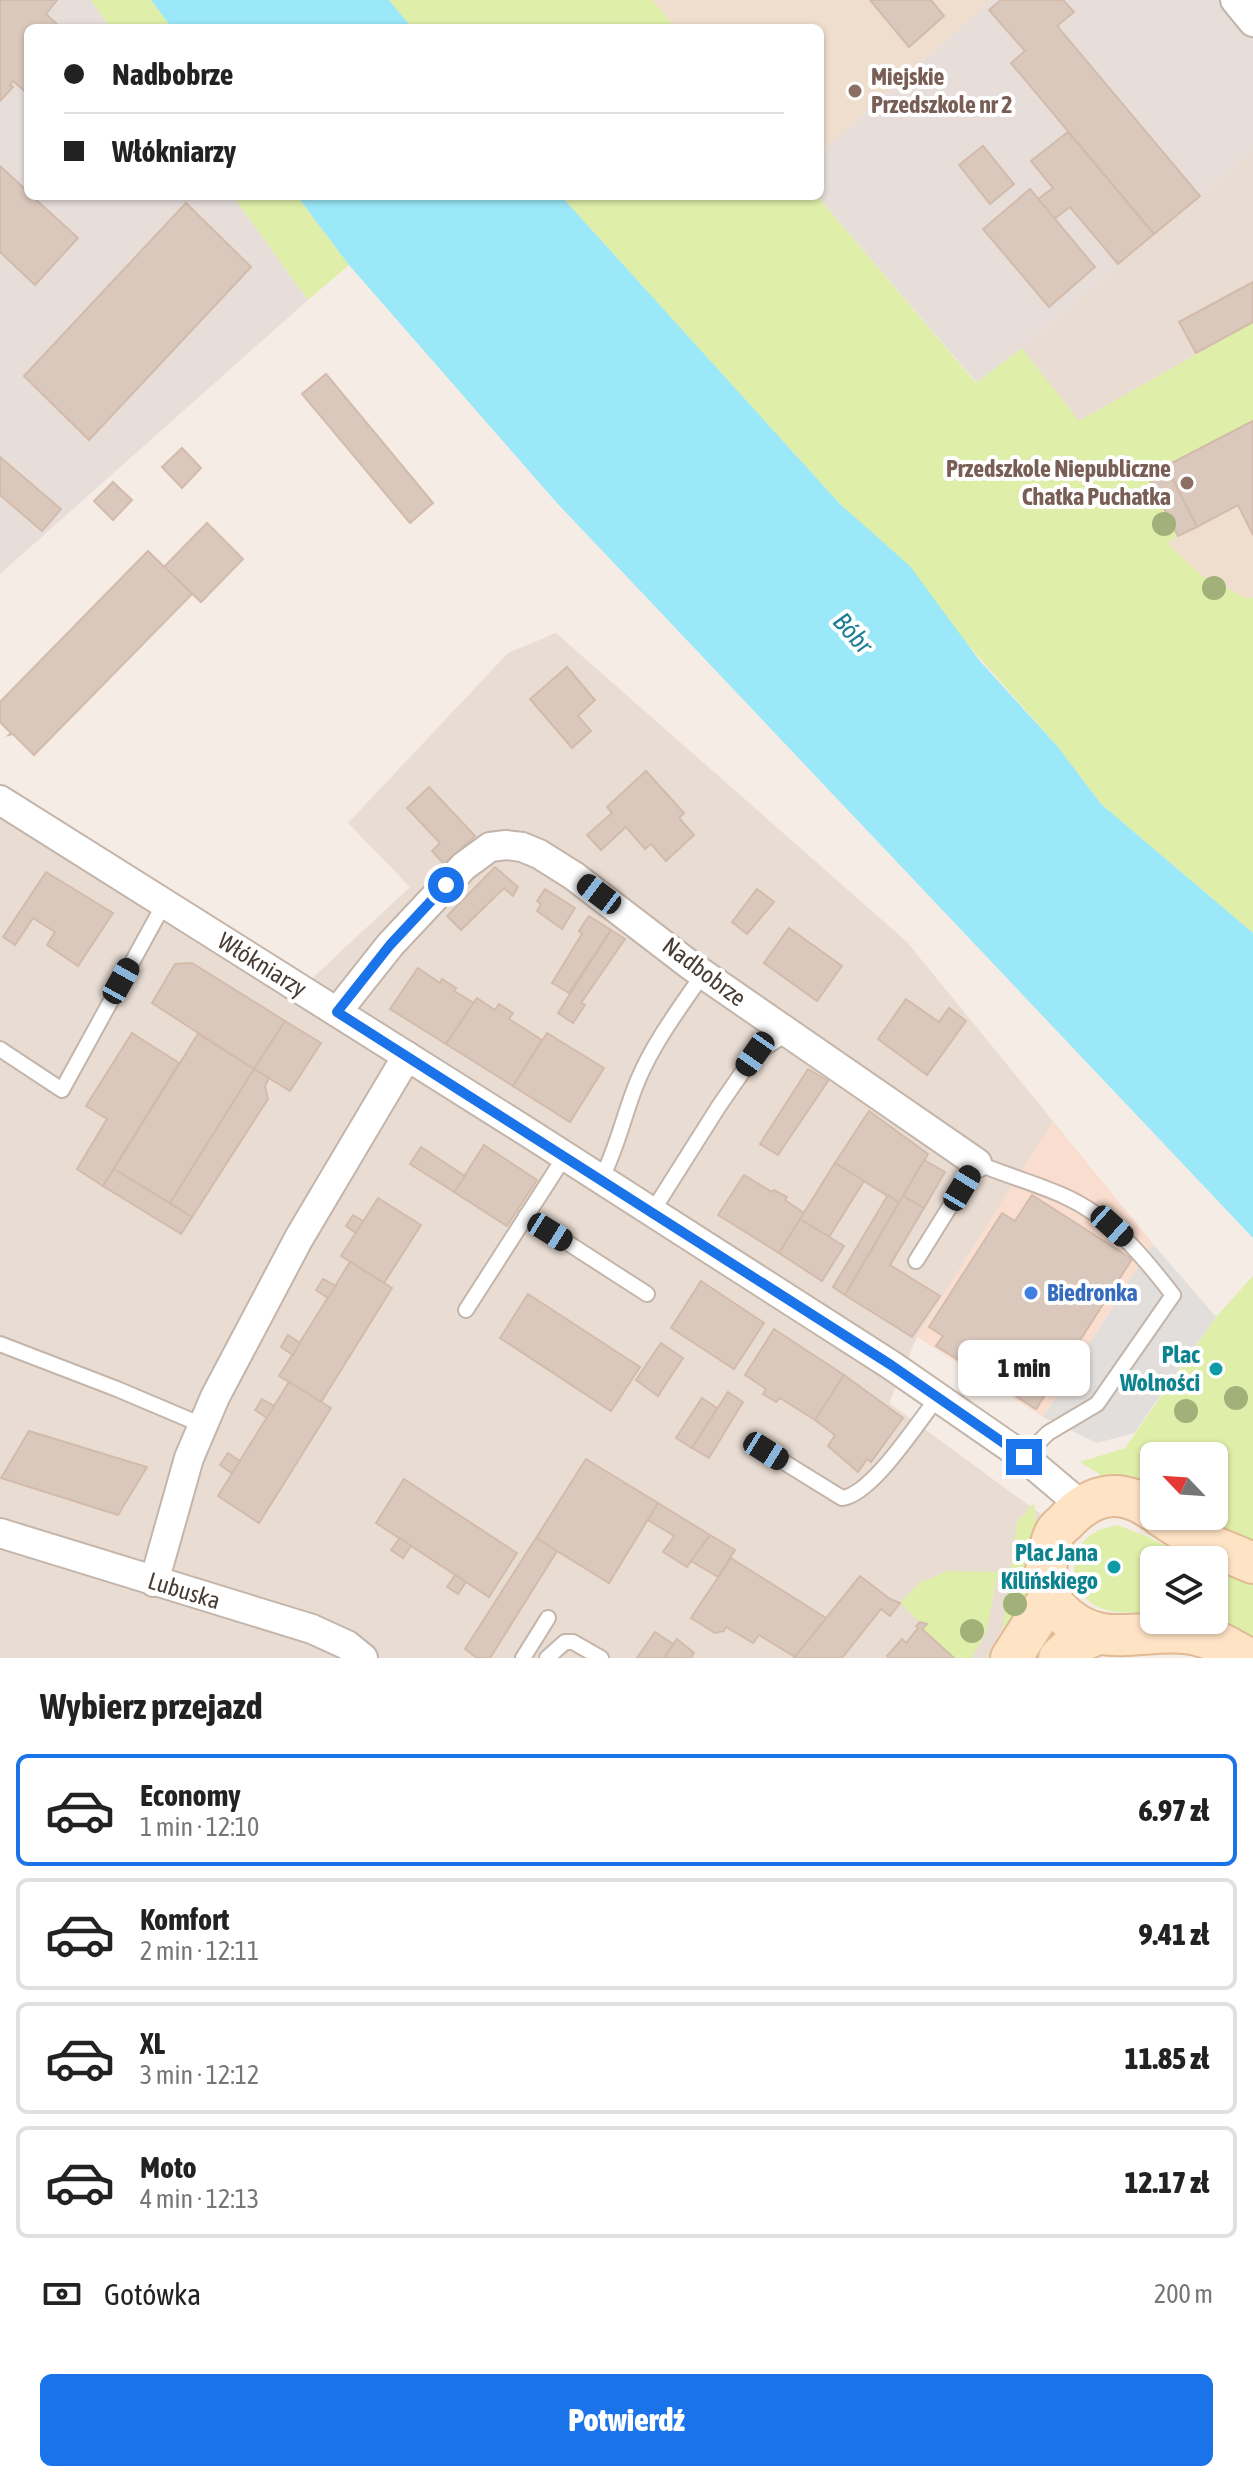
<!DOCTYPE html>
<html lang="pl">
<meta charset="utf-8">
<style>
:root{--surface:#fff;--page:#f2f2f2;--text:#222;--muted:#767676;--line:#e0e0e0;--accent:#1a73e8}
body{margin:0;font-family:"Asap Condensed",sans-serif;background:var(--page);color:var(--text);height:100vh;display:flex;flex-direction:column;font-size:30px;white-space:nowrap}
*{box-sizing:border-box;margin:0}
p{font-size:26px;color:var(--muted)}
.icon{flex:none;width:44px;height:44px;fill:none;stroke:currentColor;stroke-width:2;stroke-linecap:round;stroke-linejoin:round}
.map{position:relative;height:1658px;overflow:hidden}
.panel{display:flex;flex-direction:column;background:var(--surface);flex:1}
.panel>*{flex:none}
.guide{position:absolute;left:24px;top:24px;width:800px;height:176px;border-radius:12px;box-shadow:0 2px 6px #0004;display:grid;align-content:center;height:176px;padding:0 40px;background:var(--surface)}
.needle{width:52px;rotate:295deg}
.buttons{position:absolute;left:1140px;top:1442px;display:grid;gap:16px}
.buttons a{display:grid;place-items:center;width:88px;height:88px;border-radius:12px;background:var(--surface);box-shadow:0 2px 6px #0004;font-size:40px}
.end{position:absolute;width:36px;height:36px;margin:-18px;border:10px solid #1a73e8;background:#fff;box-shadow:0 0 0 4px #fff}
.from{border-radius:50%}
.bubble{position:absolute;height:56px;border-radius:12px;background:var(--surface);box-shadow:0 2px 6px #0004;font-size:26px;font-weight:800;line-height:56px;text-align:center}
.car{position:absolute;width:24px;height:48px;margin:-24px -12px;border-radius:10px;box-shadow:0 0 6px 2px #0007;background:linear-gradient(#222 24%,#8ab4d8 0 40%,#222 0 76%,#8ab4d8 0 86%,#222 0)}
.guide b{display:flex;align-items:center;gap:28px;height:76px;font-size:30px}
.guide b+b{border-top:2px solid var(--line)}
.guide i{width:20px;height:20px;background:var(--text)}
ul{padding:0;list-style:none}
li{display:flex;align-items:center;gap:24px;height:112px;margin:0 16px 12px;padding:0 24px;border:4px solid var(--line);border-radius:12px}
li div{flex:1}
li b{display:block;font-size:30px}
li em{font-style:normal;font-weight:800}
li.active{border-color:var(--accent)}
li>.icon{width:72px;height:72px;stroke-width:1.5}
h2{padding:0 40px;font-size:36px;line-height:96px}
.pay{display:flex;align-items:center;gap:20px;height:88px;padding:0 40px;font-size:30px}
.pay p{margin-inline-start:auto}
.button{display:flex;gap:16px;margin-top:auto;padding:16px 40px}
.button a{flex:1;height:92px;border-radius:12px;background:var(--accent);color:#fff;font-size:32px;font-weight:800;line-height:92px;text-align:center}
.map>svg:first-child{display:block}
.residential{fill:#e9ddd3}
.commercial{fill:#f9ddce}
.industrial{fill:#e7deda}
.education{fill:#efdece}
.green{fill:#dfeea9}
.parking{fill:#e2dedb}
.water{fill:#9be8f8}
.building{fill:#dbc8bc;stroke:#d3bbac;stroke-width:2}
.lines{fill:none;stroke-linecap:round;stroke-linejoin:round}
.lane-casing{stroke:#c4b5aa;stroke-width:18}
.street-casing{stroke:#c4b5aa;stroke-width:32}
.secondary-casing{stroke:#e0ba94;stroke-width:44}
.lane{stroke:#fff;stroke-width:14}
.street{stroke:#fff;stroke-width:28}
.secondary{stroke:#ffe3c5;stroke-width:40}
.tree{fill:#a1b179}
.route{stroke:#1a73e8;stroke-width:10}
.education-dot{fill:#8d6e63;stroke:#fff;stroke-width:3}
.shop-dot{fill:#3f7fe0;stroke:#fff;stroke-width:3}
.culture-dot{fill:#0f9aa8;stroke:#fff;stroke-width:3}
.labels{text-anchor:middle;stroke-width:8;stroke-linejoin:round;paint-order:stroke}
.education-label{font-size:24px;font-weight:bold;fill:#785e54;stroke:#fff;text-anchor:start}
.street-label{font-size:24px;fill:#483c34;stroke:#fff}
.shop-label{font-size:24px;font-weight:bold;fill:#366cbe;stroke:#fff;text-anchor:start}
.culture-label{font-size:24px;font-weight:bold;fill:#0d838f;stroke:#fff;text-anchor:end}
.water-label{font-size:26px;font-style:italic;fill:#1d7e94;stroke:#fff}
</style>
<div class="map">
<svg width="1253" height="1658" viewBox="0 0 1253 1658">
<rect width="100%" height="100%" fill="#f5ece5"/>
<g class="residential">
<path d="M1253,150V322L1078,422L1022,348Z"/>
<path d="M556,633L907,942L1053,1121L917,1337L889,1403L1050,1521L998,1658H0V792L305,985L410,887L348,823L508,653Z"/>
</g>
<path class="commercial" d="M1053,1121L1153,1244L1043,1417L917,1337Z"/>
<g class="industrial">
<path d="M0,0H91L111,28H28V196H233L308,300L0,574Z"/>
<path d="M991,0H1234L1253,23V150L1022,348L977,383L817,196H820V153Z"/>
</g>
<g class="education">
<path d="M652,0H991L820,153V28H676Z"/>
<path d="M1253,322V634L1167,549L1078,422Z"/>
</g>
<g class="green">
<path d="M91,0H151L172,28H111Z"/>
<path d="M389,0H652L676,28H412Z"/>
<path d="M233,196H297L349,265L308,300Z"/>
<path d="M561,196H817L976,383L1022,348L1079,421L1253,322V421L1147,475L1178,536L1167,543L1202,576L1248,599L1253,597V933L1101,804L1058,747L870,533L840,504Z"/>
<path d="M1253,1276V1544L1184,1516H1214V1456H1154V1493L1109,1480L1080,1462L1125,1448L1216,1317Z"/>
<path d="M1034,1503L1037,1531L1031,1599L1000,1647L1017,1522Z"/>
<path d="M1117,1525L1144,1535L1195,1560H1154V1614C1139,1612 1117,1614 1103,1609C1067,1596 1064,1547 1099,1530C1104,1528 1112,1527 1117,1525Z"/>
<path d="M1214,1570L1253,1583V1644L1214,1620Z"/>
<path d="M947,1571L998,1572L986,1633L971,1658H954L922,1629L926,1624H922L900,1603L919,1583Z"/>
</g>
<path class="parking" d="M1153,1244L1216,1317L1134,1433L1097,1443L1043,1417Z"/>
<g class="water">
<path d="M151,0H389L412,28H172Z"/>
<path d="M297,196H561L840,504L910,566L979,660L1058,747L1101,804L1253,933V1238L557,503L349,265Z"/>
</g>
<g class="building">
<path d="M0,0H57L46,14L61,28H28V94L13,81L10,85L13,87L0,101Z"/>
<path d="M870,0H931L944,16L909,47Z"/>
<path d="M1001,0H1063L1074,12L1057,26L1200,196L1154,234L1011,63L1025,51L989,10Z"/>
<path d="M1068,132L1154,234L1118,264L1070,207L1054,219L1038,199L1053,188L1031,161Z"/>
<path d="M983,146L1014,184L990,204L959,165Z"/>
<path d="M0,166L28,192V196H32L78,238L35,285L0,252Z"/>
<path d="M1030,189L1095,267L1049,307L983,229Z"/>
<path d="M186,203L251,267L89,440L24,376Z"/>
<path d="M1253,282V322L1196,353L1179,322Z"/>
<path d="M326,374L433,503L410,523L302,394Z"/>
<path d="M1253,421V535L1238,505L1197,527L1166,466Z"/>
<path d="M182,448L201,468L182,488L162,467Z"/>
<path d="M0,457L61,509L42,531L0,495Z"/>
<path d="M1166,466L1197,527L1178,536L1147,475Z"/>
<path d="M113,482L132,500L113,520L94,501Z"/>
<path d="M207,523L243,559L201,602L164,567Z"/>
<path d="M148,551L192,594L34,755L13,734L9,735L11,733L0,722V702Z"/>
<path d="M567,667L595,700L578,716L591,731L572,748L530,699Z"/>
<path d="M646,771L684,813L679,818L694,835L666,861L651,844L645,849L626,827L601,850L587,835L612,813L607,807Z"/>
<path d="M429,787L475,836L444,864L432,851L440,843L407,808Z"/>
<path d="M495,867L518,887L513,896L504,888L461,930L447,916Z"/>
<path d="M46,872L113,913L78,966L47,945L55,932L33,918L15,945L3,937Z"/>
<path d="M545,889L575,908L562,929L537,911L541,904L537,901Z"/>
<path d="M757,889L774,902L747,934L732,922Z"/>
<path d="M589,916L611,930L569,993L552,983L582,934L579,931Z"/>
<path d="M789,928L842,966L817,1001L764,963Z"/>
<path d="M611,930L625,939L581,1003L585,1005L573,1023L558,1013Z"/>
<path d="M192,963L285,1021L254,1069L152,1003L175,964Z"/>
<path d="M418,968L440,983L442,979L456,988L454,991L474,1003L446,1044L390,1009Z"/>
<path d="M477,998L495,1010L499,1004L513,1013L509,1019L542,1040L513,1086L446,1044Z"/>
<path d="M906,999L939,1022L949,1008L966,1021L927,1075L878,1039Z"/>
<path d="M285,1021L321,1043L290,1091L254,1069Z"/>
<path d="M132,1033L179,1063L103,1186L77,1169L107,1119L86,1106Z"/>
<path d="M547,1033L604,1068L570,1122L513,1086Z"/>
<path d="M198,1034L254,1069L170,1203L114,1169Z"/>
<path d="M254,1069L269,1078L265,1086L268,1099L192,1217L170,1203Z"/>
<path d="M808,1069L828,1081L778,1155L760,1144Z"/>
<path d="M869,1111L928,1154L899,1203L835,1163Z"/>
<path d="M484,1145L537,1180L507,1226L454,1192Z"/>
<path d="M421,1147L465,1176L454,1192L410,1164Z"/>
<path d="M924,1160L945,1172L924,1208L903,1196Z"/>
<path d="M835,1163L864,1181L829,1237L800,1219Z"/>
<path d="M114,1169L192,1217L181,1234L103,1186Z"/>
<path d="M744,1175L772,1192L774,1190L787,1197L785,1200L804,1213L779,1253L718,1215Z"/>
<path d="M888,1195L899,1203L845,1295L833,1287Z"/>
<path d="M1032,1195L1132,1259L1036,1409L936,1346L943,1336L929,1327L1002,1213L1015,1221Z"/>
<path d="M903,1196L924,1208L890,1265L940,1296L912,1337L845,1295Z"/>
<path d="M378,1198L421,1225L384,1283L341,1256Z"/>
<path d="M353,1215L363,1221L356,1233L346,1226Z"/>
<path d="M800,1219L844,1246L822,1281L779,1253Z"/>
<path d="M350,1262L392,1288L321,1402L279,1376Z"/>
<path d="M323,1279L336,1286L328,1298L316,1290Z"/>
<path d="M701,1281L764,1323L734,1369L671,1328Z"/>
<path d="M528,1294L640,1367L611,1411L500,1338Z"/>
<path d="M774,1329L844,1375L815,1420L780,1398L776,1402L763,1394L766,1389L745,1375Z"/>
<path d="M288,1335L300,1343L293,1355L281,1347Z"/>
<path d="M661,1343L683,1358L658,1396L636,1380Z"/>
<path d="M844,1375L903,1418L871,1462L867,1459L858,1472L828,1446L835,1435L815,1420Z"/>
<path d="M289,1382L331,1408L259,1523L218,1496Z"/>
<path d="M728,1392L743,1402L709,1458L692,1448Z"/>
<path d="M702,1398L717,1408L692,1448L676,1438Z"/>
<path d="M262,1399L274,1406L267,1418L255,1410Z"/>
<path d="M29,1431L147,1467L118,1515L1,1478Z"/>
<path d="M228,1453L240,1461L232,1473L220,1465Z"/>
<path d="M586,1459L658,1503L609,1583L536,1538Z"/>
<path d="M404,1479L517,1553L489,1597L376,1523Z"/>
<path d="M658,1503L710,1535L687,1567L663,1552L674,1536L648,1520Z"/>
<path d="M710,1535L735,1550L718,1577L691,1561Z"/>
<path d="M400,1538L411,1546L403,1558L391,1550Z"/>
<path d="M536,1538L557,1551L490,1658H477L465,1649Z"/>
<path d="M731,1558L826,1618L795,1657L759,1635L753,1643L726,1627L724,1631L715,1633L691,1618Z"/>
<path d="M455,1575L466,1582L458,1594L447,1587Z"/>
<path d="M860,1576L890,1599L900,1603L890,1616L881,1609L842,1658H794Z"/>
<path d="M920,1622L927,1624L922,1629L954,1658H889L887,1656L902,1639L906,1643L918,1628L916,1626Z"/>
<path d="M655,1632L673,1644L664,1658H637Z"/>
<path d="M677,1639L694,1653L691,1658H664Z"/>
</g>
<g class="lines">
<g class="lane-casing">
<g id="lane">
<path d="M0,1049L62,1090L164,904"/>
<path d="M601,1179C618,1147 624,1113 638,1080C654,1042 679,1009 703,974"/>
<path d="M652,1212L719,1106L755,1054L788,1033"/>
<path d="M526,1216L647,1294"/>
<path d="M916,1261L977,1163C1005,1175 1035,1183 1064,1196C1111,1217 1142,1255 1173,1295L1097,1404L1048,1433L1024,1457"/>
<path d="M466,1310L565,1156"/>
<path d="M0,1344L117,1389L202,1425"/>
<path d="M766,1451L842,1498C872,1495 918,1422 938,1397"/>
<path d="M523,1658L548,1618"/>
<path d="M547,1658L565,1642H573L601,1658"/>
</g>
</g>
<g class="street-casing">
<g id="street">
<path d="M1235,0L1253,22"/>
<path d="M0,800L529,1133L891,1365L1024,1457L1081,1505"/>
<path d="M337,1012L390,945L464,866L490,847L506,845L522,847L539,854L574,876L690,965L977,1163"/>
<path d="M0,1533L312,1629L347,1645L363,1658"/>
<path d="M154,1582L189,1458L215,1397L299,1238L407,1056"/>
</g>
</g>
<g class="secondary-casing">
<g id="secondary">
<path d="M1154,1511C1122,1488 1094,1492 1067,1520C1064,1524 1057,1528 1055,1533C1050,1541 1049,1554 1047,1563C1044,1578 1047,1597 1058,1609C1097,1651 1137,1629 1185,1633C1208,1635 1228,1647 1247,1658"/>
<path d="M1161,1516L1198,1540L1253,1563"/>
<path d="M1011,1658L1050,1597"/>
<path d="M1059,1658L1074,1644L1098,1634"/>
</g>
</g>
<use href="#lane" class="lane"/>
<use href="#street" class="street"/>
<use href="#secondary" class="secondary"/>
</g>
<g class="tree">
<circle cx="1164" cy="524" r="12"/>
<circle cx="1214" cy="588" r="12"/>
<circle cx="1236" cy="1398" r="12"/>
<circle cx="1186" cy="1411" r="12"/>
<circle cx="1015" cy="1604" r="12"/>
<circle cx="972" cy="1631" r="12"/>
</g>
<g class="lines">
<path class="route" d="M446,885L390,945L337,1012L891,1365L1024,1457"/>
</g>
<g class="education-dot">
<circle cx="855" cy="91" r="8"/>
<circle cx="1187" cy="483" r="8"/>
</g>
<circle class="shop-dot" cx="1031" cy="1293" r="8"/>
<g class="culture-dot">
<circle cx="1216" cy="1369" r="8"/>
<circle cx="1114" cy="1567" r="8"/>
</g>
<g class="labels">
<g class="education-label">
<text x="871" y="85">Miejskie<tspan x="871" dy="28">Przedszkole nr 2</tspan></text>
<text x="1171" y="477" text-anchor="end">Przedszkole Niepubliczne<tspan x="1171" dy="28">Chatka Puchatka</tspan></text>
</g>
<g class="street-label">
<text transform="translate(262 965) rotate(32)" y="8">Włókniarzy</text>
<text transform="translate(704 972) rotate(37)" y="8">Nadbobrze</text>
<text transform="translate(184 1591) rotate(17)" y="8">Lubuska</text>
</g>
<g class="shop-label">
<text x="1047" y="1301">Biedronka</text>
</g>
<g class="culture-label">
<text x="1200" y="1363">Plac<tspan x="1200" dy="28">Wolności</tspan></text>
<text x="1098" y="1561">Plac Jana<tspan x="1098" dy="28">Kilińskiego</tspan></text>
</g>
<g class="water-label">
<text transform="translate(853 633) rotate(48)" y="9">Bóbr</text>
</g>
</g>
</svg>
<div class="buttons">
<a><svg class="needle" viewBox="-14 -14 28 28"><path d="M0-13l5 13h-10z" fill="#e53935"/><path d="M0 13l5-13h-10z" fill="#767676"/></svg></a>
<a><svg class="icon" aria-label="layers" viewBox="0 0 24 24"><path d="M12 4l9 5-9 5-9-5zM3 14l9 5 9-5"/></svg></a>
</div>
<i class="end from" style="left:446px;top:885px"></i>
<i class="end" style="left:1024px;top:1457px"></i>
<div class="bubble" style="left:958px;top:1340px;width:132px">1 min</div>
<i class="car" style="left:599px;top:894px;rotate:307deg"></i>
<i class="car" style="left:121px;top:981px;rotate:29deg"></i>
<i class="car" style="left:755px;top:1054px;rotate:215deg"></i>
<i class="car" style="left:962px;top:1188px;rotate:31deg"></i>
<i class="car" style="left:1112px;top:1226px;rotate:132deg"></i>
<i class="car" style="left:550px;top:1232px;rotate:122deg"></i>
<i class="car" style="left:766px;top:1451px;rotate:122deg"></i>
<div class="guide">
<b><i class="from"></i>Nadbobrze</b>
<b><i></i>Włókniarzy</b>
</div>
</div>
<section class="panel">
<h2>Wybierz przejazd</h2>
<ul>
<li class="active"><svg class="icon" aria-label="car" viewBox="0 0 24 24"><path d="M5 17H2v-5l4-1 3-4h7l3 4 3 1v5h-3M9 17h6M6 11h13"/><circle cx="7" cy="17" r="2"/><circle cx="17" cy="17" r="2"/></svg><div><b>Economy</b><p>1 min · 12:10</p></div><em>6.97 zł</em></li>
<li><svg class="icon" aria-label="car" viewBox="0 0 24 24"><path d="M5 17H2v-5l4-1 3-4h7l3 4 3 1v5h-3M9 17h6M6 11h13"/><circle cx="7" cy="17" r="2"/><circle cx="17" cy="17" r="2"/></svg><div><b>Komfort</b><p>2 min · 12:11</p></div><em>9.41 zł</em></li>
<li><svg class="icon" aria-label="car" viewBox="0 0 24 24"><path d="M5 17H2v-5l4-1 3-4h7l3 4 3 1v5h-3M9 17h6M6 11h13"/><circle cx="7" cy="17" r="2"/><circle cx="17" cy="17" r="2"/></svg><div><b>XL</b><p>3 min · 12:12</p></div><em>11.85 zł</em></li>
<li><svg class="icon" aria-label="car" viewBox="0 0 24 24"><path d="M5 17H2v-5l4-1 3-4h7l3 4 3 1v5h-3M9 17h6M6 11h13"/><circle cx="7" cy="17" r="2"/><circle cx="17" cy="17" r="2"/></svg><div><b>Moto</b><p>4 min · 12:13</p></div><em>12.17 zł</em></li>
</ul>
<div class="pay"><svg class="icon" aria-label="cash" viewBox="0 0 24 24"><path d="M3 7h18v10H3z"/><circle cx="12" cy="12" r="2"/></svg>Gotówka<p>200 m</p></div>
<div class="button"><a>Potwierdź</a></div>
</section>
